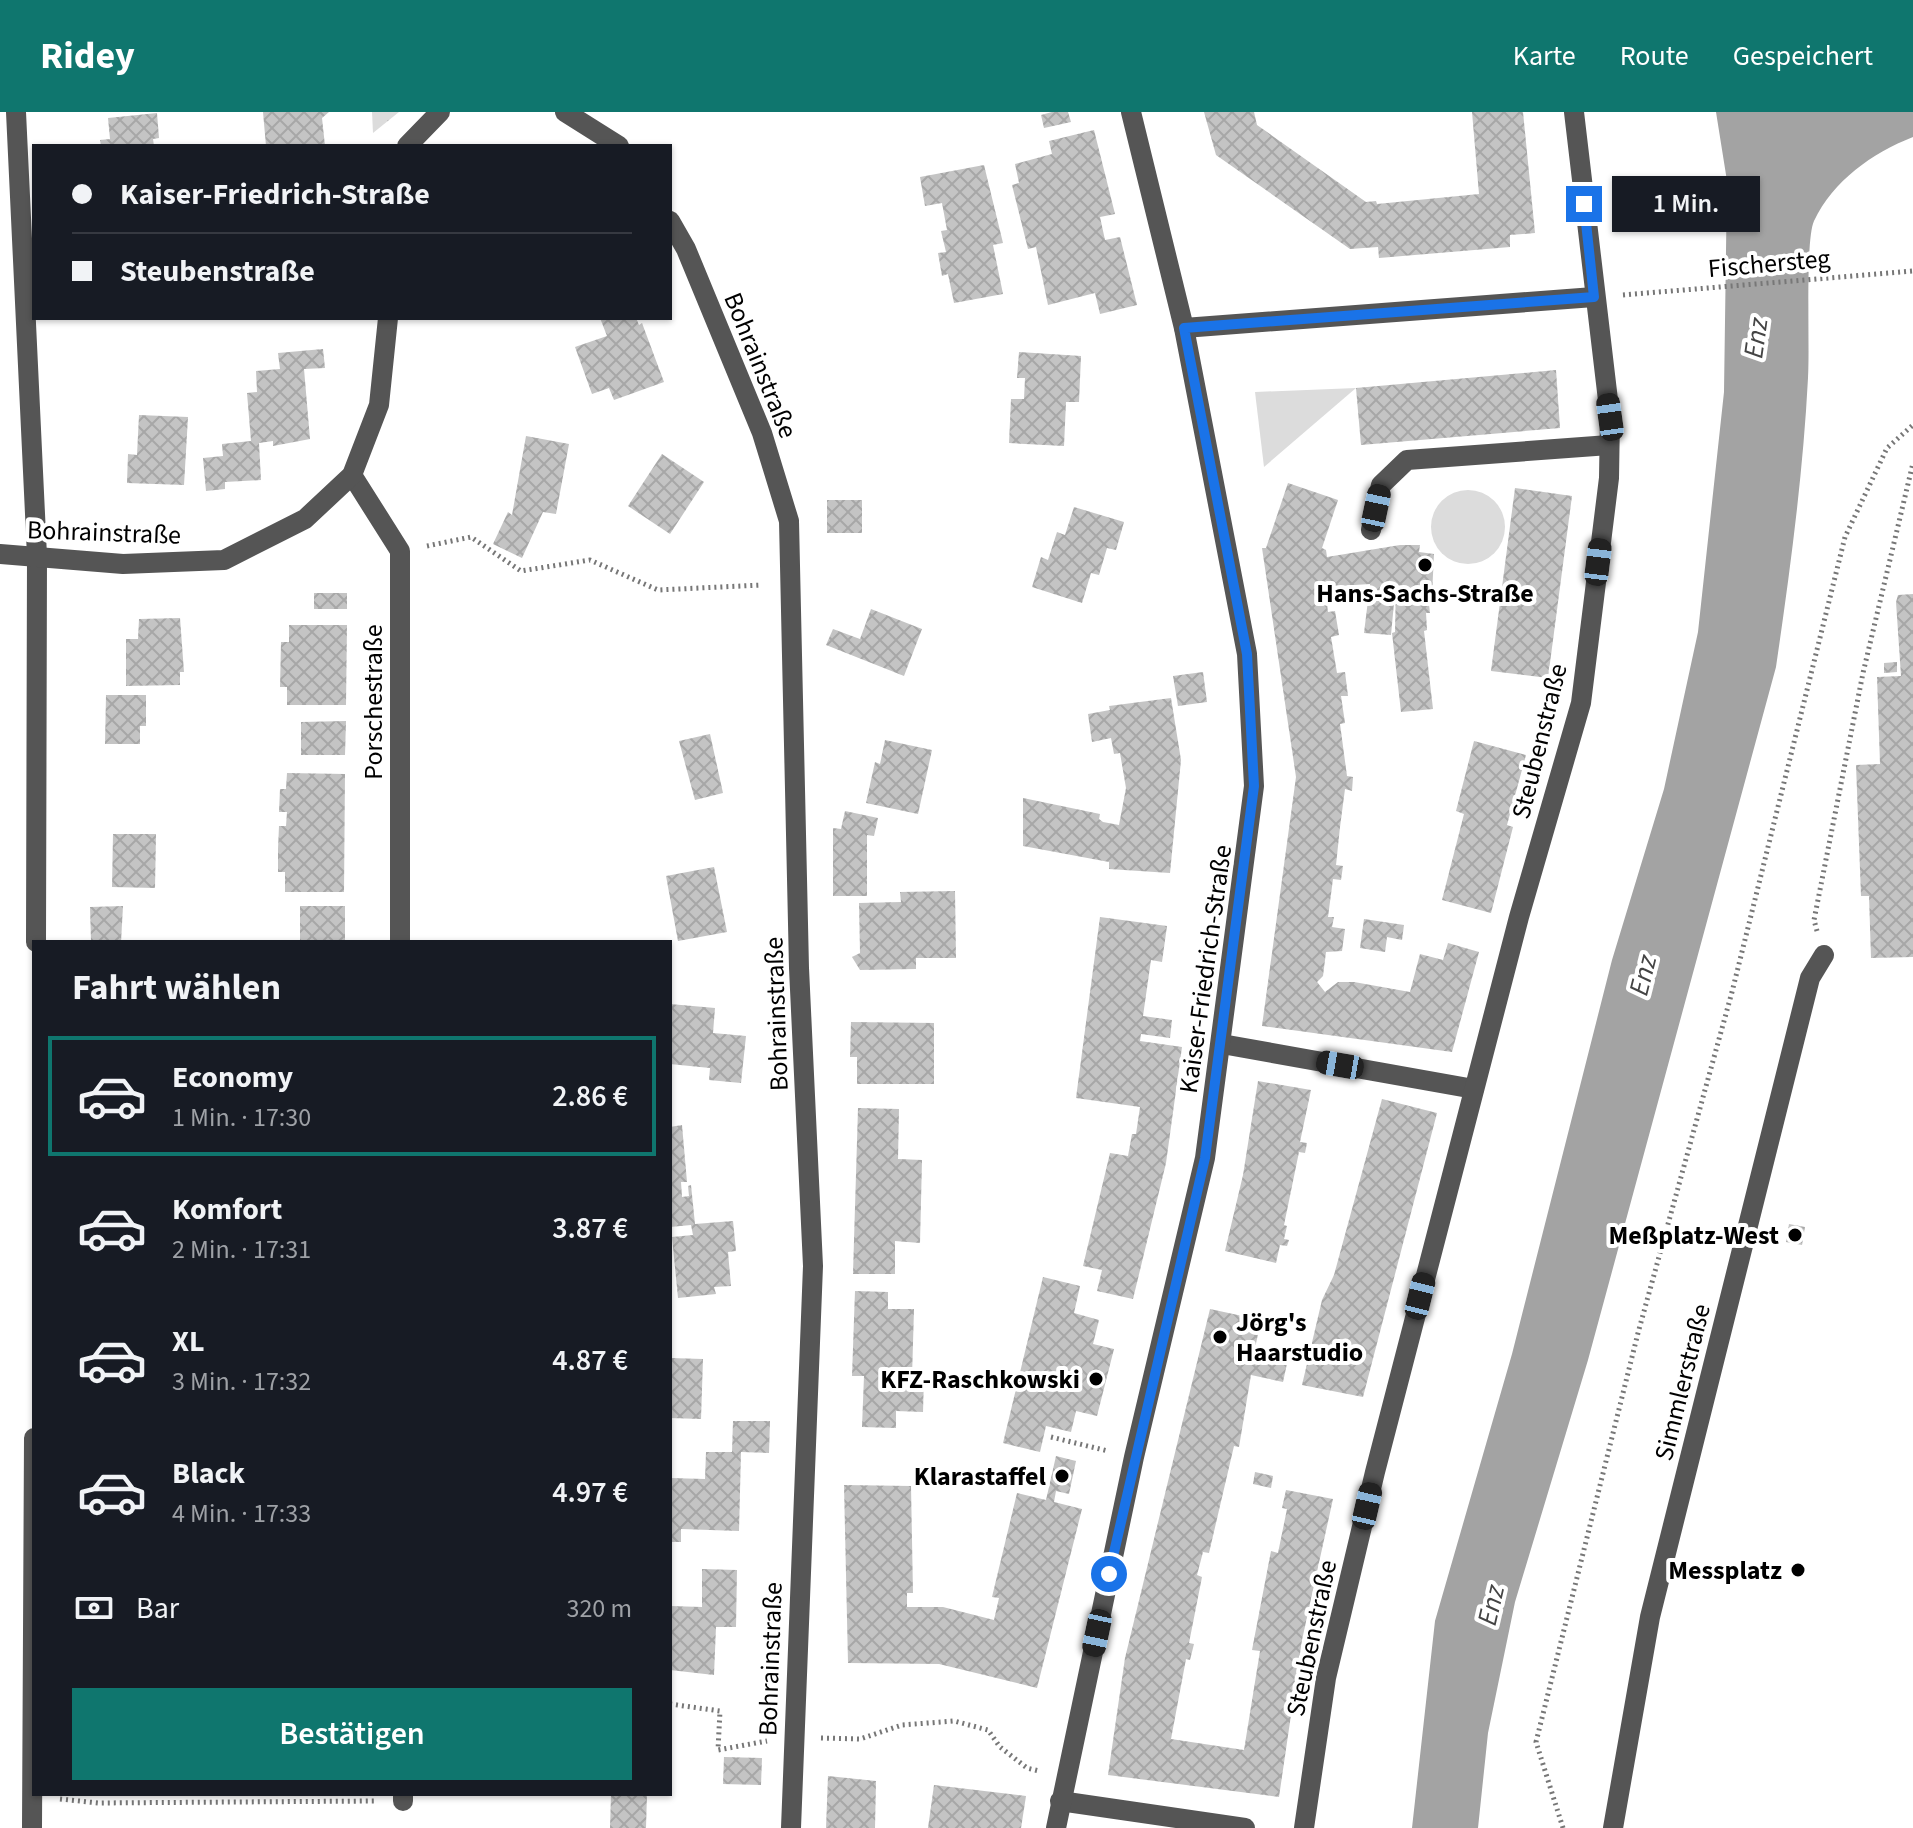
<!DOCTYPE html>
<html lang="de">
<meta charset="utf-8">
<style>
:root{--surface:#171b24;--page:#20242c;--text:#f1f3f6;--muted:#9ea1a6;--line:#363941;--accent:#0f766e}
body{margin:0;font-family:"Source Sans 3",sans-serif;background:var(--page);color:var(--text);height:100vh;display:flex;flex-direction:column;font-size:30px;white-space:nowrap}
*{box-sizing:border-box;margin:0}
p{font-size:26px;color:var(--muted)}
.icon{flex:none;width:44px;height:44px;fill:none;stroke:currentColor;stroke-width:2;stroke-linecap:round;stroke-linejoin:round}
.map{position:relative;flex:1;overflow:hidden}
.sheet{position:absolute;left:32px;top:828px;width:640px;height:856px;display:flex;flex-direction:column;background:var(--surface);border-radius:0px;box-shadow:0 2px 6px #0004}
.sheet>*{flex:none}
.banner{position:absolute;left:32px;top:32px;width:640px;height:176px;border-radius:0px;box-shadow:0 2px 6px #0004;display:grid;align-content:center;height:176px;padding:0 40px;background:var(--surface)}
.end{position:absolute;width:36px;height:36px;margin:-18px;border:10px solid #1a73e8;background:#fff;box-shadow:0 0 0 4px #fff}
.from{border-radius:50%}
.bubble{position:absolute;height:56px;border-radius:0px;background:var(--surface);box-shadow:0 2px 6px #0004;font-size:26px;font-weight:600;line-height:56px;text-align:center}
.car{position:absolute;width:24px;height:48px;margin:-24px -12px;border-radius:10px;box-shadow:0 0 6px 2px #0007;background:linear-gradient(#222 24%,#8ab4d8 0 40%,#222 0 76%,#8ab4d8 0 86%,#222 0)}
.banner b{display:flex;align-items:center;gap:28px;height:76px;font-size:30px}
.banner b+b{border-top:2px solid var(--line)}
.banner i{width:20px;height:20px;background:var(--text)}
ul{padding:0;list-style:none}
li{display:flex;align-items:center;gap:24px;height:120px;margin:0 16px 12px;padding:0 24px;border:4px solid transparent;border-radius:0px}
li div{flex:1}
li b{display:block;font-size:30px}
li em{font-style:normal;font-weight:600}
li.current{border-color:var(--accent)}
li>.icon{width:72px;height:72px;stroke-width:1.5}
h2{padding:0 40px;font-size:36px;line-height:96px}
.pay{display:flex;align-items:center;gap:20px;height:88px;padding:0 40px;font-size:30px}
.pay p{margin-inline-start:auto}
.primary-button{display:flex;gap:16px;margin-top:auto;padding:16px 40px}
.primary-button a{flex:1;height:92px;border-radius:0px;background:var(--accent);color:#fff;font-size:32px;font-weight:600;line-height:92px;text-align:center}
header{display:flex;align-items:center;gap:48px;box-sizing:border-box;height:112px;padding:0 40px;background:var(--accent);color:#fff}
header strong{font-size:38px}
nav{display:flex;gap:44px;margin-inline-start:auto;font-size:28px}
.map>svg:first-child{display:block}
.grass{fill:url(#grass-tufts)}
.green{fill:#dcdcdc}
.water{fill:#a3a3a3}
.building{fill:url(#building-cross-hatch)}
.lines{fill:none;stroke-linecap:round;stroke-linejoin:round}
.path{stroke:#777;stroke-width:5;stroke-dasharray:2 4;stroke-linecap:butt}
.minor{stroke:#555;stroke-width:20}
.route{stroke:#1a73e8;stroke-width:10}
.poi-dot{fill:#000;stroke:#fff;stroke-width:3}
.labels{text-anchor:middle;stroke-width:8;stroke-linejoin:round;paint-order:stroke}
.street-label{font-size:26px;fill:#000;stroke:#fff}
.poi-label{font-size:26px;font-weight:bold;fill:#000;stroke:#fff;text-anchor:end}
.water-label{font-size:28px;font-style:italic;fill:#444;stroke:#fff}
</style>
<header>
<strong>Ridey</strong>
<nav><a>Karte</a><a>Route</a><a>Gespeichert</a></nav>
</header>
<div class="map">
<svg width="1913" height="1716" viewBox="0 0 1913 1716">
<defs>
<pattern id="grass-tufts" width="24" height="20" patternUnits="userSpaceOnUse" patternTransform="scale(2)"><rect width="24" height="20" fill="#dcdcdc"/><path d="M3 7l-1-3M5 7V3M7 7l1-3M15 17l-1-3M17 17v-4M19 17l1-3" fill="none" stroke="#bbb"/></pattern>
<pattern id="building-cross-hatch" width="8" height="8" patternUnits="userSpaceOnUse" patternTransform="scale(2)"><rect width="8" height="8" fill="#c4c4c4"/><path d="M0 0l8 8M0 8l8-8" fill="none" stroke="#a7a7a7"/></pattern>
</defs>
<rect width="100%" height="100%" fill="#fff"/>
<path class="grass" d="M372,0H399L373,21Z"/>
<g class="green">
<path d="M1356,276L1264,355L1255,280Z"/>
<circle cx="1468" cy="415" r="37"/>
</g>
<path class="water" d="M1716,0H1913V25C1872,41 1833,69 1814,109C1805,128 1810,236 1808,266C1803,363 1790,459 1776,555L1588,1248L1515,1490L1488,1621L1478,1716H1412L1435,1509L1512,1242L1612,848L1664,677L1698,520L1724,280L1727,69Z"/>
<g class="building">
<path d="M263,0H329L322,6L325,34H266Z"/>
<path d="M1052,0H1068L1071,10L1044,16L1041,3Z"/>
<path d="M1204,0H1254L1257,13L1366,90L1376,89L1377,92L1479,82L1472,0H1523L1535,121L1510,123V135L1379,146L1378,135L1350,137L1216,43Z"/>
<path d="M157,1L159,26L153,27L154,34H101L100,28L110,27L108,6Z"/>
<path d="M1094,18L1115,102L1100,105L1105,128L1120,125L1137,193L1100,202L1095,181L1048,193L1036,135L1028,137L1012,73L1019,71L1015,52L1052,42L1049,29Z"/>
<path d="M984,53L1003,131L993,133L1003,182L954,191L948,162L942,164L938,141L946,140L941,119L947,118L942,91L925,94L920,65Z"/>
<path d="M600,206H636L639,213L642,211L664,270L614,288L609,276L592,282L575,235L607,224Z"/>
<path d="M323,237L325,256L304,257L310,327L273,334V329L259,331L261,368L225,370V377L206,379L203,346L223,344L222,332L251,329L247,281L257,280L256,259L280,257L278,241Z"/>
<path d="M1019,240L1081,244L1079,290H1066L1064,334L1009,331L1011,287H1024L1025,266H1017Z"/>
<path d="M1556,258L1560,316L1361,333L1356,276Z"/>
<path d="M139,303L188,305L184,373L127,371L128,342L137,343Z"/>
<path d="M526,324L569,332L556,402L543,400L522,446L493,432L508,400L512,403Z"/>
<path d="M662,342L704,370L670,422L628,394Z"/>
<path d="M1288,371L1338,388L1322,436L1326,438L1327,445L1400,433H1420L1419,440L1434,442L1432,483L1428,484L1430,501H1426L1427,518L1424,519L1433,597L1401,600L1392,521L1395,520L1396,470L1391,523L1364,521L1370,472L1325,475L1328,500L1335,499L1339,523L1331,525L1337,561L1345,560L1348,584H1341L1345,611L1340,612L1347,664L1353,665L1352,679L1345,677L1340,715L1336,753L1343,754L1341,768L1333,767L1328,805H1334L1332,815L1345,817L1342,839L1326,840L1323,864L1317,870L1325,880L1338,870H1354L1410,880L1420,842L1443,848L1448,831L1479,840L1452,940L1262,914L1296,665L1262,436H1266Z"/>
<path d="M1515,376L1572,384L1548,566L1491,559Z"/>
<rect x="827" y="388" width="35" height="33"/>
<path d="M1074,395L1124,410L1116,438L1107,436L1099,463L1091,461L1082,491L1032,475L1041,445L1048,448L1057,420L1065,423Z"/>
<rect x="314" y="481" width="33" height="16"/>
<path d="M1913,482V845L1871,846L1869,784H1861L1856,653L1880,652L1877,565L1901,564L1896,490L1898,483Z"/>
<path d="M871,497L922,517L904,564L826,533L833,517L860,527Z"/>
<path d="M180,506L184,560H180V573L126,574V527H138L139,507Z"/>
<path d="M289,513H347L346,593H287V575H280L281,530H289Z"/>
<path d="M1897,550V560L1884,561V551Z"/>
<path d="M1203,560L1207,590L1178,594L1173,564Z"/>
<path d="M106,583H146V614H140V632H105Z"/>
<path d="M1171,586L1181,648L1170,761L1109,757V750L1023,734V686L1100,702L1099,707L1103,710L1119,713L1126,676L1120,641L1114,642L1111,626L1092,630L1088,602L1110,598L1109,594Z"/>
<path d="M346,609L345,643H301V610Z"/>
<path d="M710,622L723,681L695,688L679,629Z"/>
<path d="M885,628L932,638L918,702L866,691L875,650L880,652Z"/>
<path d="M1474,629L1526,643L1507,713L1513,715L1491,801L1442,788L1464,702L1456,699Z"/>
<path d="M287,661L345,662L344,780H285V760H278V737L279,714H286L287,700H279L280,677H286Z"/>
<path d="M845,699L878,706L874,724L867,723V784H833V716L841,717Z"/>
<path d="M113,722H156L155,776L112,775Z"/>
<path d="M714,755L727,820L678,829L666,764Z"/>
<path d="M955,779L956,846H916V857L860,858L852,845L860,841L859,791L901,790L900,780Z"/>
<path d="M123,794L121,830H91L90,795Z"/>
<rect x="300" y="794" width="45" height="34"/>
<path d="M1100,805L1167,814L1162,850L1151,848L1143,904L1172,908L1170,926L1141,922L1140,929L1182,935L1166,1051L1133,1187L1097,1179L1102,1158L1083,1154L1110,1041L1128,1044L1132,1022H1136L1140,995L1076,986Z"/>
<path d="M1364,807L1404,813L1402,828L1387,825L1385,840L1360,836Z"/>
<path d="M670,892L715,896L713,921L746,924L741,971L709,968L710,956L670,952Z"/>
<path d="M851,910L934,911V972H857V945H850Z"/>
<path d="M1258,969L1311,978L1300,1030L1307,1031L1305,1041L1299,1040L1284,1113L1287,1114L1284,1127L1289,1128L1287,1134L1280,1133L1276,1151L1225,1139L1243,1063Z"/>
<path d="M1382,987L1437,1001L1363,1285L1302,1273L1322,1188L1334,1163Z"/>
<path d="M858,996L899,997L898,1047L922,1048L920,1131L895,1129V1162H853Z"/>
<path d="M682,1013L687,1070H681L682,1085L689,1084L688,1074L691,1073L695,1112L733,1109L736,1139L728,1140L731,1174L714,1175L716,1182L678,1186L672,1125L693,1123L691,1113L670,1115V1015Z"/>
<path d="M1789,1112L1805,1115L1802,1133L1786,1130Z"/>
<path d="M1043,1165L1080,1174L1074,1201L1099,1208L1093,1232L1114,1237L1097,1304L1076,1299L1071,1320L1046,1314L1040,1340L1003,1331Z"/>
<path d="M855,1179L888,1180V1197H914L912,1265H924L923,1300L896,1299V1316L862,1315L864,1264H852Z"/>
<path d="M1210,1197L1261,1208L1254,1241L1288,1247L1283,1270L1251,1263L1239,1335L1234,1334L1209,1441L1203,1440L1197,1463L1202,1465L1189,1531L1194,1532L1190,1548L1186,1547L1171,1627L1244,1638L1260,1539L1252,1538L1271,1439L1278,1441L1287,1397L1282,1396L1286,1378L1333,1387L1302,1528L1279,1685L1108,1663L1125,1546Z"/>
<path d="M670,1246L703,1247L701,1307L670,1306Z"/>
<path d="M733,1309H770L769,1341L741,1340L739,1419L681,1417V1430H670V1366L705,1367L706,1340H732Z"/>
<path d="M1056,1344L1076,1349L1069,1382L1056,1379L1054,1390L1082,1397L1037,1576L939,1552L848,1551L844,1373L911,1374L913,1481H907V1495H943L994,1508L999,1486L992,1485L1017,1381L1046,1388Z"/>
<path d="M1255,1360L1273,1364L1271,1376L1253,1372Z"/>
<path d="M702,1457L737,1458L736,1515H716L714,1563L670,1558V1494L702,1495Z"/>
<path d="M724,1645L762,1646L761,1673L723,1672Z"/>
<path d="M828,1664L876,1669L875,1716H826Z"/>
<path d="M934,1673L1026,1684L1021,1716H928Z"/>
<path d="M611,1682H647L646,1716H610Z"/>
</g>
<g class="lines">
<g class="path">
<path d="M1623,183L1913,159"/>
<path d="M427,434L471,425L521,459L590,448L658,478L762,473"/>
<path d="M1817,819L1814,808L1863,561L1913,351"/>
<path d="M1051,1325L1108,1339"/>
<path d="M670,1592L720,1599L718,1638L767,1629"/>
<path d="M821,1626L860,1627L902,1613L954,1609L988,1618L1000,1635L1027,1656L1039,1659"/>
<path d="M60,1687L98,1691L374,1689"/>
<path d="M1563,1716L1536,1630L1638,1221L1732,880L1845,425L1887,336L1913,313"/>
</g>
<g class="minor">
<path d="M16,0L37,444L36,830"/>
<path d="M565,0L619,34"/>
<path d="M407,34L440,0"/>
<path d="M670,109L686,137L762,321L789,409L799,856L813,1154L791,1716"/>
<path d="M1184,216L1594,185"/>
<path d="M352,363L400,439V830"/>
<path d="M1371,418L1381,373L1407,348L1609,333"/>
<path d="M0,442L123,452L224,448L305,407L352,363L379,293L388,206"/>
<path d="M1222,932L1474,977"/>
<path d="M403,1682V1689"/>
<path d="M1060,1689L1245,1716"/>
<path d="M32,1716L34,1326"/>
<path d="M1056,1716L1134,1345L1205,1046L1254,674L1247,542L1184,216L1131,0"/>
<path d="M1304,1716L1326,1566L1375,1360L1519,805L1581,591L1609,366L1610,305L1574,0"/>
<path d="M1613,1716L1650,1505L1810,866L1824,843"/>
</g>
</g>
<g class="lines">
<path class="route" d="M1109,1462L1205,1046L1254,674L1247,542L1184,216L1594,185L1584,92"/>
</g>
<g class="poi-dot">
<circle cx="1425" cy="453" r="8"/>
<circle cx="1795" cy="1123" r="8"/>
<circle cx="1220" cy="1225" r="8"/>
<circle cx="1096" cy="1267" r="8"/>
<circle cx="1062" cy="1364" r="8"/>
<circle cx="1798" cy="1458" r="8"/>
</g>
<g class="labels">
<g class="street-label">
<text transform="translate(1769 151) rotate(-5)" y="9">Fischersteg</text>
<text transform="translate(761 253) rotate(68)" y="9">Bohrainstraße</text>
<text transform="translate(104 420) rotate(2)" y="9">Bohrainstraße</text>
<text transform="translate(373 590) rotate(-90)" y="9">Porschestraße</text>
<text transform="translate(1539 629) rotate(-76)" y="9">Steubenstraße</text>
<text transform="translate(1205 857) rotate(-82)" y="9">Kaiser-Friedrich-Straße</text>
<text transform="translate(776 902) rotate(-92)" y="9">Bohrainstraße</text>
<text transform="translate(1682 1270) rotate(-76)" y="9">Simmlerstraße</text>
<text transform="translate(1311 1526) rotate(-78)" y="9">Steubenstraße</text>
<text transform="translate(770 1547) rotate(-88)" y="9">Bohrainstraße</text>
</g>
<g class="poi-label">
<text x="1425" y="490" text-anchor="middle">Hans-Sachs-Straße</text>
<text x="1779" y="1132">Meßplatz-West</text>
<text x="1236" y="1219" text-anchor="start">Jörg's<tspan x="1236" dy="30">Haarstudio</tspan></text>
<text x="1080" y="1276">KFZ-Raschkowski</text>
<text x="1046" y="1373">Klarastaffel</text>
<text x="1782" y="1467">Messplatz</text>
</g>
<g class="water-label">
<text transform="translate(1755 226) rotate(-82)" y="10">Enz</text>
<text transform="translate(1642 863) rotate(-76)" y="10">Enz</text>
<text transform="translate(1490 1493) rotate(-77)" y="10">Enz</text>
</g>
</g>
</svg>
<i class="end from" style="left:1109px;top:1462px"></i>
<i class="end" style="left:1584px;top:92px"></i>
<div class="bubble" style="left:1612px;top:64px;width:148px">1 Min.</div>
<i class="car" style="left:1610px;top:305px;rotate:352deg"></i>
<i class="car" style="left:1376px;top:396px;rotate:12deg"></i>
<i class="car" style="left:1598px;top:450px;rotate:7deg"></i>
<i class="car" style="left:1340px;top:953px;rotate:280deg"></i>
<i class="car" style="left:1420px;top:1184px;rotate:14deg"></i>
<i class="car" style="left:1367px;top:1394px;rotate:13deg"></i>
<i class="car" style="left:1097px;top:1521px;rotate:192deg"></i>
<div class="banner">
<b><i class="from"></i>Kaiser-Friedrich-Straße</b>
<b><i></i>Steubenstraße</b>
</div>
<section class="sheet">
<h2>Fahrt wählen</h2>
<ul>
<li class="current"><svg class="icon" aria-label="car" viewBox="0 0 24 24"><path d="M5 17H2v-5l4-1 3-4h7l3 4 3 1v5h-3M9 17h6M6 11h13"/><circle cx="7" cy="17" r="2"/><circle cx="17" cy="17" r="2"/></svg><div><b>Economy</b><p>1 Min. · 17:30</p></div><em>2.86 €</em></li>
<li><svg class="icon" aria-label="car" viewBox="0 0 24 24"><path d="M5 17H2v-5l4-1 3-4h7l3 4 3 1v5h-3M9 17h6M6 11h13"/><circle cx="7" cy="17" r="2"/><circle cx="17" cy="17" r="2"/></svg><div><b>Komfort</b><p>2 Min. · 17:31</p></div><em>3.87 €</em></li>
<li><svg class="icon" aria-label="car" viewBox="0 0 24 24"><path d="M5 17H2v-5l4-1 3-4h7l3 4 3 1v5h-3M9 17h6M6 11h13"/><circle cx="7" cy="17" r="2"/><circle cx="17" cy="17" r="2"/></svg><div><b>XL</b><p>3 Min. · 17:32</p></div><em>4.87 €</em></li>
<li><svg class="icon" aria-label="car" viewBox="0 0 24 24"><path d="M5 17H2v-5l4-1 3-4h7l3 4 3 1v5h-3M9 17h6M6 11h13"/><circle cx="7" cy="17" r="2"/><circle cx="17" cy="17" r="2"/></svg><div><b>Black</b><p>4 Min. · 17:33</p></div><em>4.97 €</em></li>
</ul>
<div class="pay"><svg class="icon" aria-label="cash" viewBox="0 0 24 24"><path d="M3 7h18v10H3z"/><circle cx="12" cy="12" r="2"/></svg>Bar<p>320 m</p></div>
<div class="primary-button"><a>Bestätigen</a></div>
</section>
</div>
